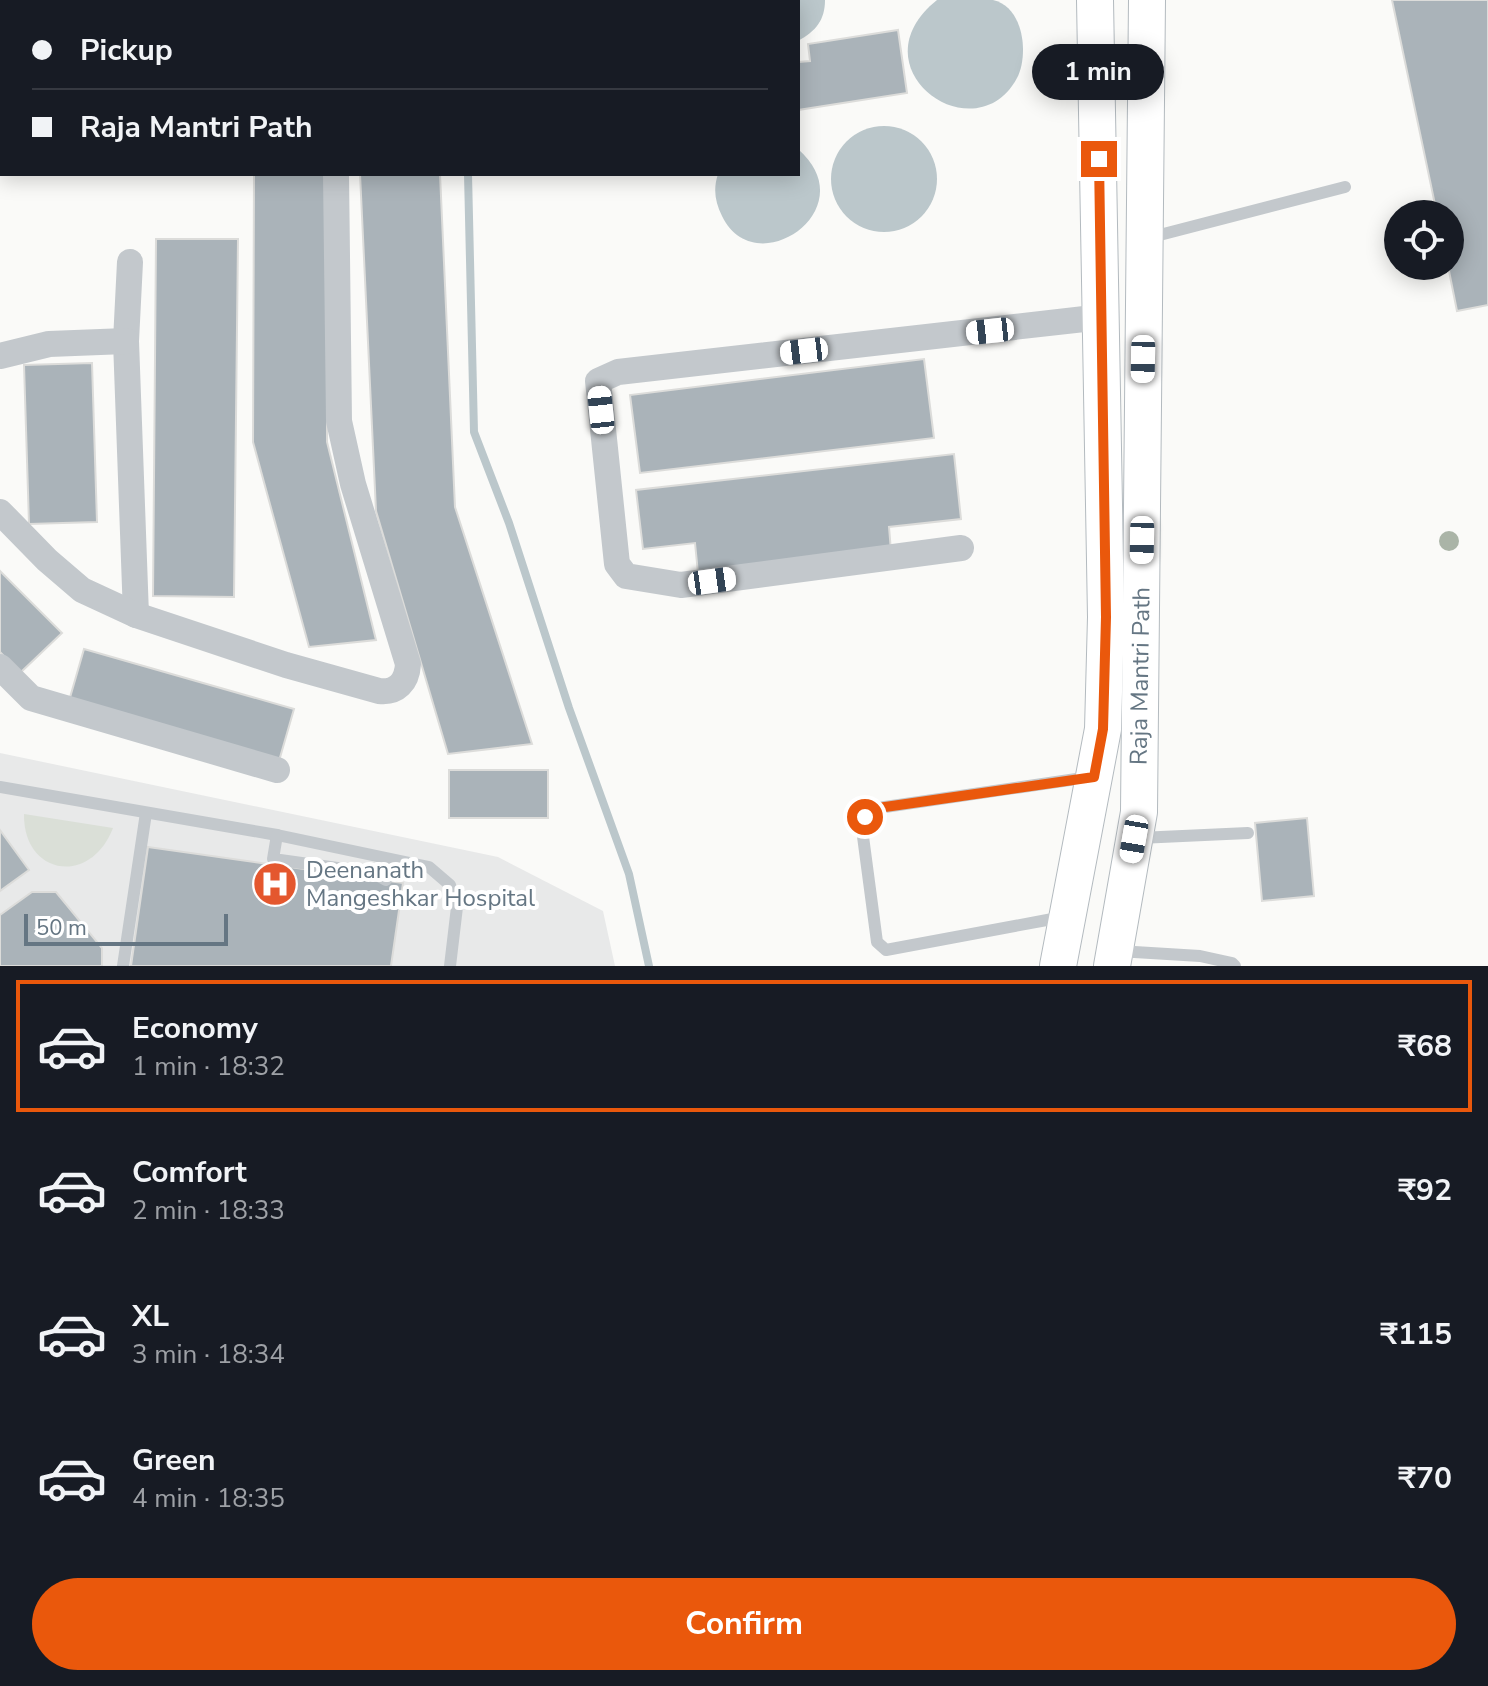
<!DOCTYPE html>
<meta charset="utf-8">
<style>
:root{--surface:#171b24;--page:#20242c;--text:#f1f3f6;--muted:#9ea1a6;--line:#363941;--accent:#ea580c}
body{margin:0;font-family:"Nunito Sans",sans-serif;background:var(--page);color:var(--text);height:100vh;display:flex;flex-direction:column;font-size:30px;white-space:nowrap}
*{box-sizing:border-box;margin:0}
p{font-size:26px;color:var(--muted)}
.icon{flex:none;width:44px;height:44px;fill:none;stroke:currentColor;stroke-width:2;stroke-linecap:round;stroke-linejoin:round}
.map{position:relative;height:966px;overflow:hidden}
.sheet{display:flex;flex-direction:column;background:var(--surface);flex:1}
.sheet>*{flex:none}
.guide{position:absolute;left:0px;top:0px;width:800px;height:176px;box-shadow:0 4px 20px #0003;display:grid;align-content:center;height:176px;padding:0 32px;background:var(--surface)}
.buttons{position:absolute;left:1384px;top:200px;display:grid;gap:16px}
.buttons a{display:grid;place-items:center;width:80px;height:80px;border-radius:50%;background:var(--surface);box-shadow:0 4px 20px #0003;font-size:40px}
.scale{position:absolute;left:24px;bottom:20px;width:204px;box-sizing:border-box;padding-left:8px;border:4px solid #657683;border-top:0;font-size:22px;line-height:28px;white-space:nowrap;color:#657683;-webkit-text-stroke:6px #fff;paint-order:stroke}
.end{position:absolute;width:36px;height:36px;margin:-18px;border:10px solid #ea580c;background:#fff;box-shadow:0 0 0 4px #fff}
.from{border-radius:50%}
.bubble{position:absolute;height:56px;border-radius:28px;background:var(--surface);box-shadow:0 4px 20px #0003;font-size:26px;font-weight:700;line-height:56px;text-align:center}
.car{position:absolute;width:24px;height:48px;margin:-24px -12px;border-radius:10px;box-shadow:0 0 6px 2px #0007;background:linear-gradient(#fff 24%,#345 0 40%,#fff 0 76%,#345 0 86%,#fff 0)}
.guide b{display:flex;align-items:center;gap:28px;height:76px;font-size:30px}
.guide b+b{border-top:2px solid var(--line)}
.guide i{width:20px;height:20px;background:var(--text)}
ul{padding:14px 0 0;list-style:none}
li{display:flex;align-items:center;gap:24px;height:132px;margin:0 16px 12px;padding:0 16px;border:4px solid transparent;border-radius:0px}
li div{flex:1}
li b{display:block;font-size:30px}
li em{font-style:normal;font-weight:700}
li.active{border-color:var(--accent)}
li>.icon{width:72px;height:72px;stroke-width:1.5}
.primary-button{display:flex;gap:16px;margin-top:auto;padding:16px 32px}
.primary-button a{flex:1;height:92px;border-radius:48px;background:var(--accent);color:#fff;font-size:32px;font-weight:700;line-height:92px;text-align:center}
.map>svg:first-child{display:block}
.built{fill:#e8e9e9}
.green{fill:#dadfd7}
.water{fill:#bbc7cb}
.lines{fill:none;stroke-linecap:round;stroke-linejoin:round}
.stream{stroke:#bbc7cb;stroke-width:8}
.building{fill:#aab3b9;stroke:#dcdcda;stroke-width:2}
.secondary-casing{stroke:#b3babf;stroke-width:38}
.service{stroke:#c3c8cc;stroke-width:12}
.minor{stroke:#c3c8cc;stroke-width:26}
.secondary{stroke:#fff;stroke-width:36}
.tree{fill:#aab4a7}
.route{stroke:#ea580c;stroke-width:10}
.labels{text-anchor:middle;stroke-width:8;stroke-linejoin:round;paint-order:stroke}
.street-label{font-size:24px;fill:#657683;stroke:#fff}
.poi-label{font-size:24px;fill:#657683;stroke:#fff;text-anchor:start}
</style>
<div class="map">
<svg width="1488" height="966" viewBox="0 0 1488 966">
<rect width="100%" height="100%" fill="#fafaf8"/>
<path class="built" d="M0,753L498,857L603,911L615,966H0Z"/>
<path class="green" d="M24,814L113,828C90,887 23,875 24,814Z"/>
<g class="water">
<path d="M744,0H825C825,20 816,31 798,41V2Z"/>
<path d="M937,0C954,0 976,0 993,0C1024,7 1029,55 1017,78C975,156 852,68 937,0Z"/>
<circle cx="884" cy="179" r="53"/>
<path d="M798,149C867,209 755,285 722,216C715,202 713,189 718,174H798Z"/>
</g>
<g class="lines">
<g class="stream">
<path d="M605,2L607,0"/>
<path d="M468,174L474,432L509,523L569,708L629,874L649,966"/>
</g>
</g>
<g class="building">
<path d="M372,0H488V2Z"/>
<path d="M1392,0H1488V305L1457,311L1448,266H1450V214H1437Z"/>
<path d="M898,30L907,93L798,110V62L810,61L808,44Z"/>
<path d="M254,174H327V442L376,640L309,647L253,442Z"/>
<path d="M360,174H440L455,507L532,744L448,754L376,511Z"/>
<path d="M156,239H238L234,597L153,596Z"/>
<path d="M924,359L934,438L640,473L630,395Z"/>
<path d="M92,363L97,522L29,524L24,365Z"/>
<path d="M954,454L961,519L889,527L891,551L698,573L695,543L643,549L636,490Z"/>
<path d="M0,571L62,633L20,673L0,652Z"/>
<path d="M84,649L294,709L279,761L69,701Z"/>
<rect x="449" y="770" width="99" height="48"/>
<path d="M1307,818L1314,896L1262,901L1255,823Z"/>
<path d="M0,830L29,870L0,891Z"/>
<path d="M148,847L403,883L391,966H131Z"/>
<path d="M32,892H56L102,948V966H0V915Z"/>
</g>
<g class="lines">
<g class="secondary-casing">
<g id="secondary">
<path d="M1058,966L1103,729L1106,617L1095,0"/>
<path d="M1112,966L1139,812L1147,0"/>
</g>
</g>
<g class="service">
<path d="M1148,238L1345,187"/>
<path d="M0,787L277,835L429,867L450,885L457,907L450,966"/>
<path d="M277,835L273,859L373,873L386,880"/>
<path d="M1139,838L1248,833"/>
<path d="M1063,917L886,950L877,942L862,829L865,817L878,808L1090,777"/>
<path d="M1118,951L1200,956L1232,963L1235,966"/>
<path d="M123,966L146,813"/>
</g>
<g class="minor">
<path d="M83,0L85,2"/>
<path d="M328,0V2"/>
<path d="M130,262L126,341L136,615"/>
<path d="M0,356L49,344L126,341"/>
<path d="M0,512L47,560L82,590L136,615L286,665L379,691C397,693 407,682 408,664L353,484L339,421L336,174"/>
<path d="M961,548L681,585L626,576L617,564L598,381L618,372L1102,317"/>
<path d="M0,667L31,698L277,770"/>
</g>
<use href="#secondary" class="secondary"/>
</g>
<circle class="tree" cx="1449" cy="541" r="10"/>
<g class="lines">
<path class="route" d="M865,817L878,808L1094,777L1103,729L1106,617L1099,159"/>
</g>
<defs>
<g id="hospital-disc" transform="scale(2.3)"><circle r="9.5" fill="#e4572e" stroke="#fff"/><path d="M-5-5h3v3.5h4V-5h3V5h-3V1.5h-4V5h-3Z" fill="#fff"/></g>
</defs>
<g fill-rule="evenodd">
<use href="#hospital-disc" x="275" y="884"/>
</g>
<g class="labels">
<g class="street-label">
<text transform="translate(1140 676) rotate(-89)" y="8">Raja Mantri Path</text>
</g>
<g class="poi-label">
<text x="306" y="878">Deenanath<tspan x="306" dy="28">Mangeshkar Hospital</tspan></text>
</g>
</g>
</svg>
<div class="buttons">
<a><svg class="icon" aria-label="locate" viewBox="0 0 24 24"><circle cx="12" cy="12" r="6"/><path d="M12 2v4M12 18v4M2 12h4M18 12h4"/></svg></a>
</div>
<div class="scale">50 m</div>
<i class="end from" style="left:865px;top:817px"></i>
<i class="end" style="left:1099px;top:159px"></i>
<div class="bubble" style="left:1032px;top:44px;width:132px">1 min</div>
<i class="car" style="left:990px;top:331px;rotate:264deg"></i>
<i class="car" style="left:804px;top:351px;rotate:263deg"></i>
<i class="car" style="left:1143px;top:359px;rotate:181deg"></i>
<i class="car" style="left:601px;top:410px;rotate:354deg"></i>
<i class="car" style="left:1142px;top:540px;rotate:181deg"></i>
<i class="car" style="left:712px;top:581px;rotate:82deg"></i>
<i class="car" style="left:1134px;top:839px;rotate:190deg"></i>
<div class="guide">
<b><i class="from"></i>Pickup</b>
<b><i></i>Raja Mantri Path</b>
</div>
</div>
<section class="sheet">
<ul>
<li class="active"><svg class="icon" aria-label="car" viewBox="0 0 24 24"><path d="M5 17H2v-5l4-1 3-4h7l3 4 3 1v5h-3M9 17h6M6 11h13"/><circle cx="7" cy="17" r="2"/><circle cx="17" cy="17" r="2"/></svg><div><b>Economy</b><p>1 min · 18:32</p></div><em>₹68</em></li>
<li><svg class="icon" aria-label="car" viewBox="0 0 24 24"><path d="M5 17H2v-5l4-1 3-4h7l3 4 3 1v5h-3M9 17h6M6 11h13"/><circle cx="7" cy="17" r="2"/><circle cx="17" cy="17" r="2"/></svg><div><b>Comfort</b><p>2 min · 18:33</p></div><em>₹92</em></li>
<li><svg class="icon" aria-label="car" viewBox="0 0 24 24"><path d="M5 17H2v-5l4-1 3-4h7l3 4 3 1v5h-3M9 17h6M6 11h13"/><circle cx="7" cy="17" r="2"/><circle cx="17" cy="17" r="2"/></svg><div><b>XL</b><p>3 min · 18:34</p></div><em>₹115</em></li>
<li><svg class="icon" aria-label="car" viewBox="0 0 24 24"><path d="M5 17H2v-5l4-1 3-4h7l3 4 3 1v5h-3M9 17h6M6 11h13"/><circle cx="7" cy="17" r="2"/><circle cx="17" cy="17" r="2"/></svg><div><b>Green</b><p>4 min · 18:35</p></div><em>₹70</em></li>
</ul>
<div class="primary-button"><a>Confirm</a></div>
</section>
